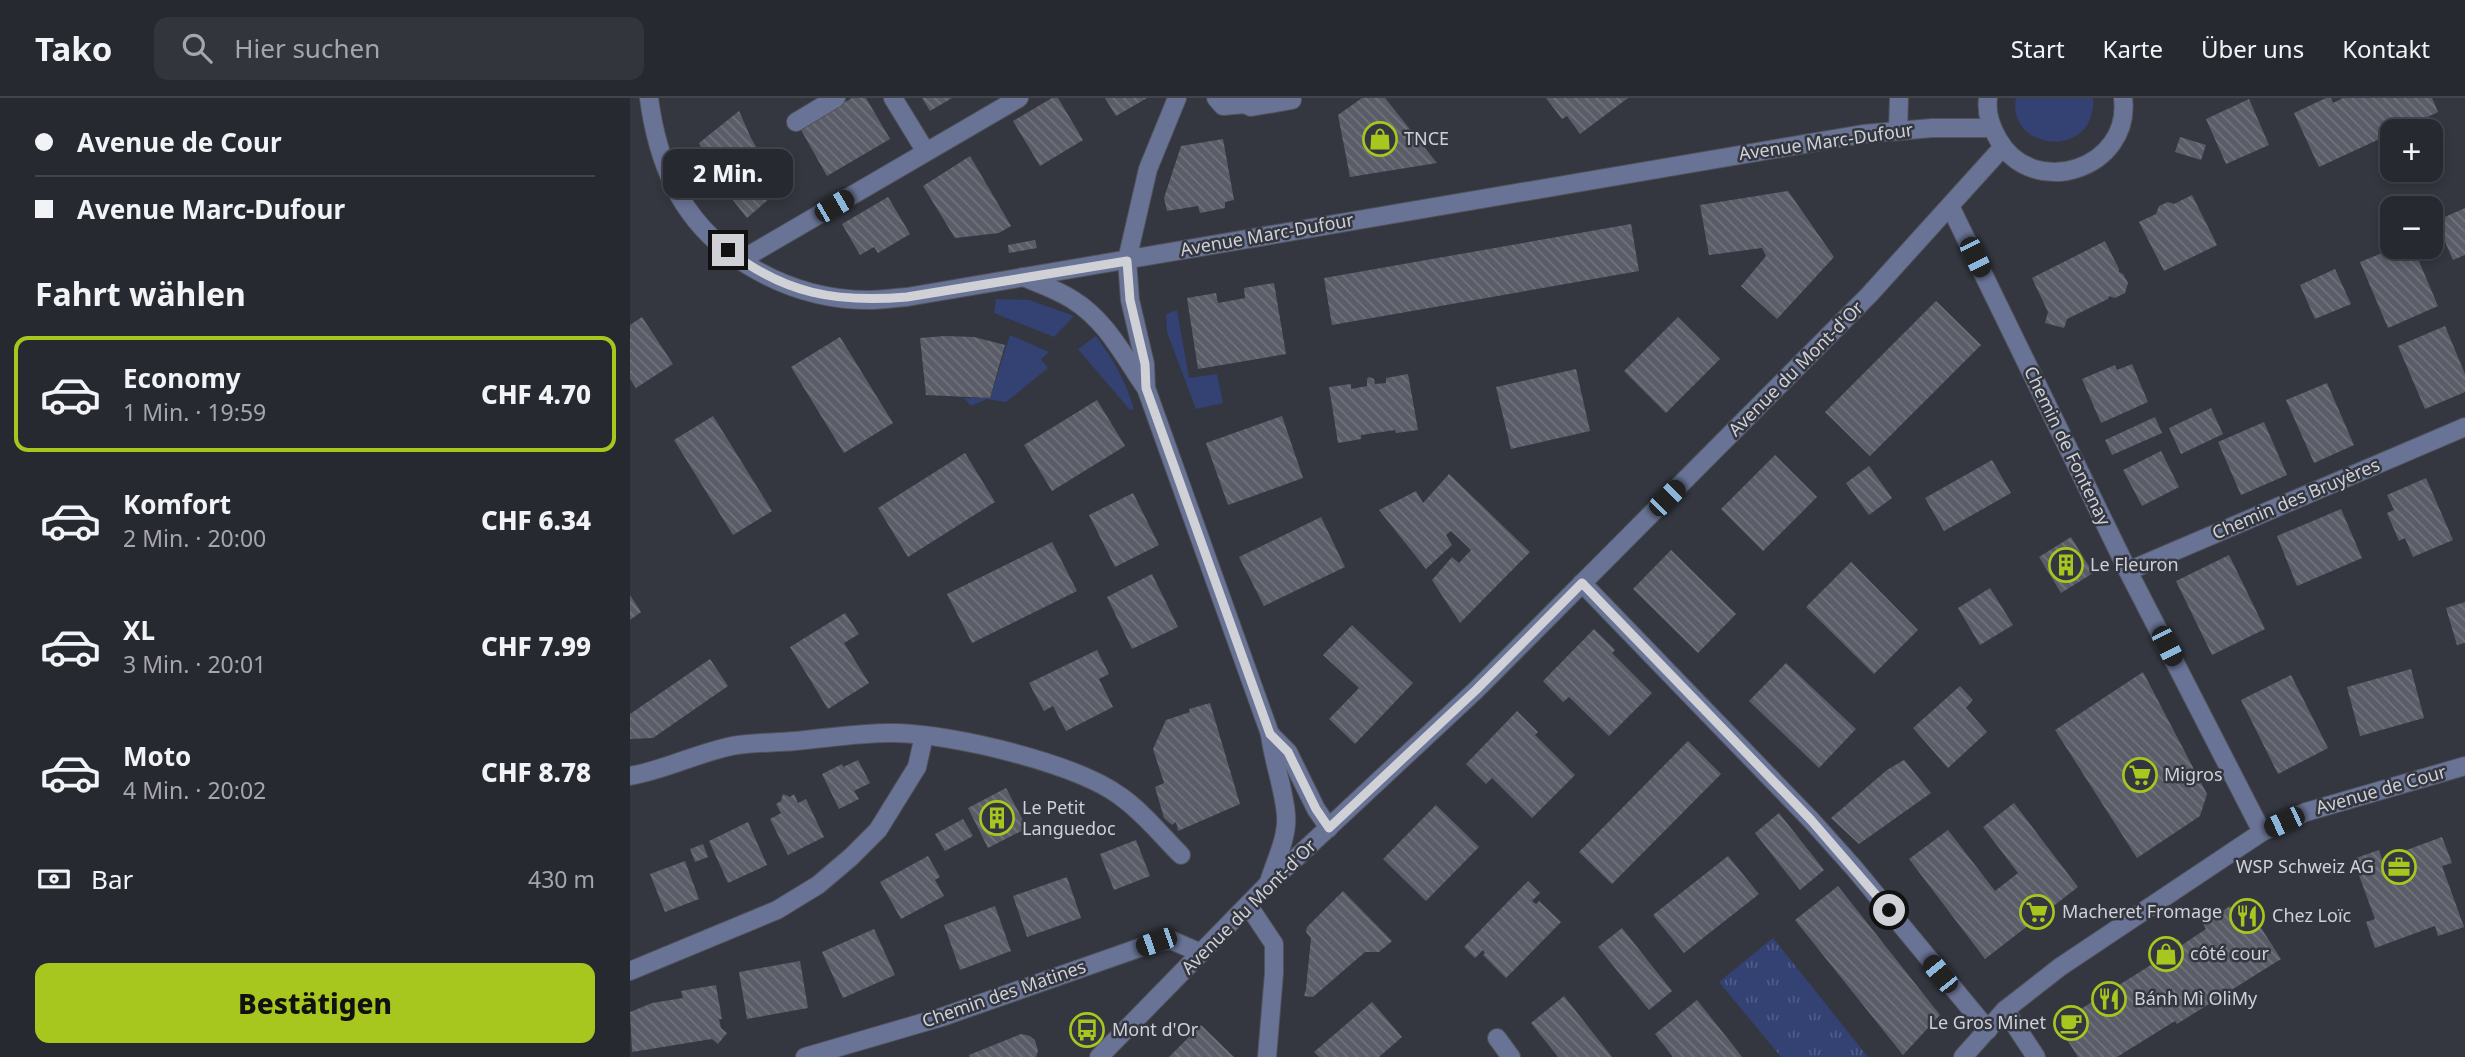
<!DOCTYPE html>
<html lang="de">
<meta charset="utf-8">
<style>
:root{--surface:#272930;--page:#33353c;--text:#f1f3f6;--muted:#a4a6ab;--line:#43454c;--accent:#a7c71e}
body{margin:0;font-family:"Noto Sans",sans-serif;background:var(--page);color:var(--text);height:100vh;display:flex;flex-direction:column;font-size:26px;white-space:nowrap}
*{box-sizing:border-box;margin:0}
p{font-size:23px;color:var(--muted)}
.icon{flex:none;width:38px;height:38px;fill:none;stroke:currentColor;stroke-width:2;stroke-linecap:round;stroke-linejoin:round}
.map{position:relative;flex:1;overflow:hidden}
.side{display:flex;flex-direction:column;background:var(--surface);width:630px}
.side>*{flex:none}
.banner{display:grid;align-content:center;height:154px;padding:0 35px;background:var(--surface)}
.fabs{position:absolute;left:1750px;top:21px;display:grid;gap:14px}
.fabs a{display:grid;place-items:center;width:63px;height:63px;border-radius:14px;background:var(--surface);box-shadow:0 4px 10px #0003,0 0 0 2px var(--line);font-size:35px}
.end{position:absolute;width:32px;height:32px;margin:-16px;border:9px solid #cfd1d7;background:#111;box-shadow:0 0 0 4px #111}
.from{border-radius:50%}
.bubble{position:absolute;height:49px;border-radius:14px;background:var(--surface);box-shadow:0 4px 10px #0003,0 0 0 2px var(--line);font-size:23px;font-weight:800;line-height:49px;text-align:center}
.car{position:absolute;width:21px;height:42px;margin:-21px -10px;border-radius:9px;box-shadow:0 0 5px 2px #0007;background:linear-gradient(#222 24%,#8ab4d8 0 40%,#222 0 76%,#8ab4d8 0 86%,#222 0)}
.banner b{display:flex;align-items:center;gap:24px;height:66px;font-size:26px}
.banner b+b{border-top:2px solid var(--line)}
.banner i{width:18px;height:18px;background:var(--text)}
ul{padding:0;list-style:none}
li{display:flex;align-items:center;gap:21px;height:116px;margin:0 14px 10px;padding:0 21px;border:4px solid transparent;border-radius:14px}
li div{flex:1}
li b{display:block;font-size:26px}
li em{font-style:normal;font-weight:800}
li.on{border-color:var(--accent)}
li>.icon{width:63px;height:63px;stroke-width:1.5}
h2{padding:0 35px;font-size:32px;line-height:84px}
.pay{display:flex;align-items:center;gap:18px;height:77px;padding:0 35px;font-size:26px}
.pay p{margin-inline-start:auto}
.action{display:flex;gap:14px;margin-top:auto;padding:14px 35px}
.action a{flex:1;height:80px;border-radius:14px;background:var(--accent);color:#111;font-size:28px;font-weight:800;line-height:80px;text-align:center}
header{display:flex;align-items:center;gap:42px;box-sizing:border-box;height:98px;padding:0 35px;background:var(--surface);border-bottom:2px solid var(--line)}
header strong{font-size:33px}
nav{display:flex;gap:38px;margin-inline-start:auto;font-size:24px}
.search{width:490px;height:63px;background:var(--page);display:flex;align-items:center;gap:18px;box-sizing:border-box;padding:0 24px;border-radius:14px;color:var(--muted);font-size:26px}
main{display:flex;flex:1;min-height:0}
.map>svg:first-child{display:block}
.grass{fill:#344173}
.park{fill:url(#park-tufts)}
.building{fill:url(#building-back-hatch)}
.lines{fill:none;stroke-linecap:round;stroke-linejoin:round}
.minor-casing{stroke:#50535b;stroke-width:20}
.minor{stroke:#697395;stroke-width:18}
.route{stroke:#cfd1d7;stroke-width:9}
.labels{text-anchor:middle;stroke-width:5;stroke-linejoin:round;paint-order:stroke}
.poi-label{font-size:18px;fill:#cfd1d7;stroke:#343740;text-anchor:start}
.street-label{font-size:18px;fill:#cfd1d7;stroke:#343740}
</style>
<header>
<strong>Tako</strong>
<div class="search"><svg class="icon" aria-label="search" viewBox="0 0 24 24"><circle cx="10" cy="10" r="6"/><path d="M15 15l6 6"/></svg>Hier suchen</div>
<nav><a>Start</a><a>Karte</a><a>Über uns</a><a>Kontakt</a></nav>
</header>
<main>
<section class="side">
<div class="banner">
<b><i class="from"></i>Avenue de Cour</b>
<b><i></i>Avenue Marc-Dufour</b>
</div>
<h2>Fahrt wählen</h2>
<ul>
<li class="on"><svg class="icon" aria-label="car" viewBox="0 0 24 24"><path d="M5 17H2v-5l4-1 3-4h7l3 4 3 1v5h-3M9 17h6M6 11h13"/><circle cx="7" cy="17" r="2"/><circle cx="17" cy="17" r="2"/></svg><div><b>Economy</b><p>1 Min. · 19:59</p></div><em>CHF 4.70</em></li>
<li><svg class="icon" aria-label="car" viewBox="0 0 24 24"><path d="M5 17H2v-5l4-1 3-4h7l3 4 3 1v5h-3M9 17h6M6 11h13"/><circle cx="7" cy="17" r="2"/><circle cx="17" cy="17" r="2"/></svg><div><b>Komfort</b><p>2 Min. · 20:00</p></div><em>CHF 6.34</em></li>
<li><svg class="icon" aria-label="car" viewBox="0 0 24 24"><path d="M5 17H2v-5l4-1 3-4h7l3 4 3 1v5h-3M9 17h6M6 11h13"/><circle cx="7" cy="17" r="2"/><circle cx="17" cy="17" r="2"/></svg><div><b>XL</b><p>3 Min. · 20:01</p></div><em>CHF 7.99</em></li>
<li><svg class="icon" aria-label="car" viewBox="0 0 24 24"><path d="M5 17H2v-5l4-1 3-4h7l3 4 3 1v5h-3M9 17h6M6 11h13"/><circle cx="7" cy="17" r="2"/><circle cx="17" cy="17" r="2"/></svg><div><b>Moto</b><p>4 Min. · 20:02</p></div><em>CHF 8.78</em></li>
</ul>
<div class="pay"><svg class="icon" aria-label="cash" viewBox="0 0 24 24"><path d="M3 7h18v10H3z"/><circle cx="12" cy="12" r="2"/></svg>Bar<p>430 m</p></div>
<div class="action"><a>Bestätigen</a></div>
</section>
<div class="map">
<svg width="1835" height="959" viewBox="0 0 1835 959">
<defs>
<pattern id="park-tufts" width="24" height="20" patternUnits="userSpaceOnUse" patternTransform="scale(1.75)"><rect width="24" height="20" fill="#344173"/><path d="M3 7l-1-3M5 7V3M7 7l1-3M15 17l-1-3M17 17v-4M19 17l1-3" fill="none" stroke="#505b86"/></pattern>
<pattern id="building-back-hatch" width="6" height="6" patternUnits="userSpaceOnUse" patternTransform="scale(1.75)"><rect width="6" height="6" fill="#5a5d67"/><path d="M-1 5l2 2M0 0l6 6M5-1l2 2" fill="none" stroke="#71737c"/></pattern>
</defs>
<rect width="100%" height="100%" fill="#343740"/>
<g class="grass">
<path d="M1386,0H1463C1467,62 1376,54 1386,0Z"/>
<path d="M366,201L399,202L444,218L424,239L364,215Z"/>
<path d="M547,212L559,280L587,276L593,305L566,311L537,234L536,216Z"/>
<path d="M380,237L419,254L411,261L418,270L376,304L357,301L341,308L334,300H360Z"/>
<path d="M466,238C483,261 496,284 504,311L500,312L448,251Z"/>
</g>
<path class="park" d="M1143,840L1238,959H1151L1089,884Z"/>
<g class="building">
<path d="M222,0H236L260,41L197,78L170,30Z"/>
<path d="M292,0H322L300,13Z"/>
<path d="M422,0H428L453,42L410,68L383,23Z"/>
<path d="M475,0H517L486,18Z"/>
<path d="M732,0H755L807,65L720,79L708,17Z"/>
<path d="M916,0H998L950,36L937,18L932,21Z"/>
<path d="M1696,0H1701L1703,5L1713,0H1802L1808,14L1689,69L1664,15Z"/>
<path d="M1619,1L1639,47L1596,66L1576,21Z"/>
<path d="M109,13L121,40L136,66L154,88L117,120L84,78L69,45Z"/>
<path d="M1550,39L1576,47L1571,62L1545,54Z"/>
<path d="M593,41L604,102L595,104V110L570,115L568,108L537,113L534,100L551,48Z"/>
<path d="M340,58L381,128L369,135L325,140L293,88Z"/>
<path d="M1158,93L1204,159L1147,221L1111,188L1136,158L1132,150L1079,157L1070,107Z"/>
<path d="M1562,97L1587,147L1534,173L1509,124L1526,116L1529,108L1538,104L1544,106Z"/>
<path d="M258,99L280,136L248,155L244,149L230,157L212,126Z"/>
<path d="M1835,110V157L1823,162L1806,123Z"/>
<path d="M1001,126L1009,173L702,227L694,180Z"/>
<path d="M405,142L407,150L379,155L378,147Z"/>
<path d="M1475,143L1489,171V174L1493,176L1498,185L1495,195L1485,200L1479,198L1478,201L1437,221L1434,230L1415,225L1418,214L1402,180Z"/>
<path d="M1767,149H1783L1808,208L1758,230L1730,164Z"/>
<path d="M1705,171L1721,206L1685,221L1670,187Z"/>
<path d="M644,185L656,256L568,271L557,200L586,195L588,205L615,200L614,190Z"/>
<path d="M1306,203L1351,247L1240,358L1195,314Z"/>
<path d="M12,219L43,266L6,290L0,281V227Z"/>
<path d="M1048,219L1090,261L1036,315L994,273Z"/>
<path d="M1815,228L1835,276V294L1795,311L1768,248Z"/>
<path d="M315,238L344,239L375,247L360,300L296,297L290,240Z"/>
<path d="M210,239L263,325L214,355L161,269Z"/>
<path d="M1502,266L1518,304L1471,325L1452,281L1485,267L1487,272Z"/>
<path d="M946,271L960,333L881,351L866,289Z"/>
<path d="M778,276L788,332L766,335L765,332L731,337V341L708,345L699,289L721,286V291L737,288V281L739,279L744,281L745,286L756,285V280Z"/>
<path d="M1697,285L1724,347L1684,365L1656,302Z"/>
<path d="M467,302L495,348L422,393L394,347Z"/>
<path d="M1581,310L1593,336L1551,356L1539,330Z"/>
<path d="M83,318L142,413L103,437L44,342Z"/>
<path d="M652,318L673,380L598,407L576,345Z"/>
<path d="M1525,319L1532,335L1482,357L1475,342Z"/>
<path d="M1634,324L1657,377L1611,397L1588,344Z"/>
<path d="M1531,353L1549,389L1512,408L1493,372Z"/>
<path d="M335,355L365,404L278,459L248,410Z"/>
<path d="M1145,357L1187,399L1133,453L1091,411Z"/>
<path d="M1362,362L1381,395L1314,433L1295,400Z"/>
<path d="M1239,368L1262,400L1239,417L1216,385Z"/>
<path d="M819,376L900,454L830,525L802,482L822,459L829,465L841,452L821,433L816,437L822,447L796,471L749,412L786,393L793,405Z"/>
<path d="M1796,380L1823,442L1783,459L1775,440L1769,443L1757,415L1764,412L1757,397Z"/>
<path d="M503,395L529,447L485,469L459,417Z"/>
<path d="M1711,411L1732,460L1667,488L1647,438Z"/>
<path d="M691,419L715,469L634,508L609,459Z"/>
<path d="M1441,439L1463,475L1431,495L1409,459Z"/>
<path d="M422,444L447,493L342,545L317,496Z"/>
<path d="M1041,452L1106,516L1068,555L1003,491Z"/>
<path d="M1599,457L1635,531L1582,557L1546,483Z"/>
<path d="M1221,464L1288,532L1244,576L1176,509Z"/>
<path d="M522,476L548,529L502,551L477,499Z"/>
<path d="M1360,490L1383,527L1350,547L1328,510Z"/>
<path d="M0,497L11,514L0,522Z"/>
<path d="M1835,504V545L1827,547L1816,510Z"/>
<path d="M215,515L229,536L214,545L239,585L198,611L160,549Z"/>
<path d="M722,527L783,585L725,646L699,621L729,590L693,557Z"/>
<path d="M964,531L985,552L982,555L1022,595L979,638L939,599L933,604L913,583Z"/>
<path d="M467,552L479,576L469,581L483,609L436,633L423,608L414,613L399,585Z"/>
<path d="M80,561L98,588L23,640L0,641V616Z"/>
<path d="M1156,565L1226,631L1189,670L1119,603Z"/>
<path d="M1781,571L1794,620L1730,638L1717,589Z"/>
<path d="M1513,574L1577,696L1570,718L1507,760L1425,632Z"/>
<path d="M1661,577L1698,650L1648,676L1611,602Z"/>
<path d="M1330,588L1343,602L1336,610L1357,634L1318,670L1283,630Z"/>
<path d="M580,605L610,706L548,733L546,724L542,727L534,720L525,689L534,685L523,651L536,622L560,614L559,611Z"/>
<path d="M887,613L908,634L905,637L945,677L902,720L862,680L856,686L836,666Z"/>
<path d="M1058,643L1091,676L982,786L949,754Z"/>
<path d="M228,662L240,685L224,693L229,701L209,711L192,676L212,666L213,669Z"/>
<path d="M1274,662L1301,695L1229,746L1201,720L1257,672Z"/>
<path d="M376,690L397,730L358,750L338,710Z"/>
<path d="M153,696L160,699L164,696L168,705L176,701L194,739L158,757L140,721L151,715L146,706L151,703Z"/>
<path d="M1384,705L1448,789L1355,861L1279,761L1318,732L1365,793L1388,775L1353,729Z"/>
<path d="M806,707L849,749L796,803L753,761Z"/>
<path d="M1149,715L1194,772L1170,792L1125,735Z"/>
<path d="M333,721L343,738L315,753L305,736Z"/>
<path d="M118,724L137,767L98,785L79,743Z"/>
<path d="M1812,739L1822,765L1812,768L1834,829L1808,838L1805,828L1745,850L1736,824L1745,821L1723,761L1749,752L1752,761Z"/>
<path d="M506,742L520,778L484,792L470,756Z"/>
<path d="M73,746L78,759L65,764L60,751Z"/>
<path d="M298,758L310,779L305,782L314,798L271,821L250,784Z"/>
<path d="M1098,758L1129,796L1054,855L1023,817Z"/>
<path d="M55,763L69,801L35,814L20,776Z"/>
<path d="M437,779L451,820L397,839L383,798Z"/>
<path d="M898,783L910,795L902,803L906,806L909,803L931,824L876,880L853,857L855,855L853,852L845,860L834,849Z"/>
<path d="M1208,788L1310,917L1273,957L1165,822Z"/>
<path d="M713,793L762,843L749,854H735L683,899L674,898L676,891L681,840L676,834L677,829Z"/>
<path d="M1623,802L1633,818L1626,822L1651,861L1547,926L1545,923L1487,959H1448L1427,926L1524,865L1520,858L1548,841L1552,847L1576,831L1573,826L1600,808L1604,814Z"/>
<path d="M365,808L381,853L330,872L314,827Z"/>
<path d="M992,830L1042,893L1019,912L968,849Z"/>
<path d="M244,831L265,877L213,900L192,854Z"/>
<path d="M170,863L178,910L117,921L109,874Z"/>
<path d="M86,887L92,921H89L91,930L97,935L88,946L82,941L2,954L0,914L22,905L53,900L51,893Z"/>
<path d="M934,898L982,959H928L901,925Z"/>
<path d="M1067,902L1106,951L1112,959H1043L1025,936Z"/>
<path d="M742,904L772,939L749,959H689L684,954Z"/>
<path d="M571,927L604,959H539Z"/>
<path d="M391,936L400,938L405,942L408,953L406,959H340L339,957Z"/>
</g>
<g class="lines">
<g class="minor-casing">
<g id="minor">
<path d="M19,0C23,31 30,59 44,88C79,159 161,202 239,202C251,202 264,200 277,199L1233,36L1302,30H1361"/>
<path d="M263,0L296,54"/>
<path d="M586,0L593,8L615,6L621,9L662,2"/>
<path d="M1358,0C1356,14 1361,29 1368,41C1403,103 1502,71 1493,0"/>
<path d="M166,24L206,0"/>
<path d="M1268,32L1269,0"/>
<path d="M1321,110L1498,473L1632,734"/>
<path d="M111,162L389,0"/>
<path d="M393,179C410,186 428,192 443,202C477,223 494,259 516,290L640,636C643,663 654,690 656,717C658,740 644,766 638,787"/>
<path d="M516,290L515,266L500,202L497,162L518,71L547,0"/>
<path d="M1498,473L1835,329"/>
<path d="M952,485L1181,722L1224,770L1358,932"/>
<path d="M640,636L658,654L686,711L699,730"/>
<path d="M0,678C35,672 67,655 102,648C122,644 145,645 165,643C199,640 233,634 266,635C322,636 445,665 490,698C513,714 531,737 551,757"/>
<path d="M618,807L644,846V875L637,959"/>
<path d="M0,873L147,812L188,787L221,759L248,732L287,669L294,638"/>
<path d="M1375,912L1406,959"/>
<path d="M867,940L881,959"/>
<path d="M175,959L312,919L526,844L541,842L571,855"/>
<path d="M469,959L637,787L846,592L1239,197L1372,50"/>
<path d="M1333,959L1375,912L1430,869L1632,734L1676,714L1835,668"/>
</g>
</g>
<use href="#minor" class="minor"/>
</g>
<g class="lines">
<path class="route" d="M98,152C155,196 206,205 277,199L497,163L500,202L515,266L516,290L640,636L658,654L686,711L699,730L846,592L952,485L1181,722L1259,812"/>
</g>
<defs>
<g id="shop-ring" transform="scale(1.75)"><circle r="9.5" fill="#343740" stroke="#a7c71e" stroke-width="1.5"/><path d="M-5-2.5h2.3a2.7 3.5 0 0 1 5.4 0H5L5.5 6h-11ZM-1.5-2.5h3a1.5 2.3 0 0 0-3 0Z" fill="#a7c71e"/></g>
<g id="building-ring" transform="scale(1.75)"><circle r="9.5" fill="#343740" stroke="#a7c71e" stroke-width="1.5"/><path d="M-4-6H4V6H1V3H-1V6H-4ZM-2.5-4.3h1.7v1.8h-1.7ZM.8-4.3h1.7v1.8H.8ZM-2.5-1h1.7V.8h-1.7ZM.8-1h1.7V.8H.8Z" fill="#a7c71e"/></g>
<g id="supermarket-ring" transform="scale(1.75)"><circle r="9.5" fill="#343740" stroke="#a7c71e" stroke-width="1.5"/><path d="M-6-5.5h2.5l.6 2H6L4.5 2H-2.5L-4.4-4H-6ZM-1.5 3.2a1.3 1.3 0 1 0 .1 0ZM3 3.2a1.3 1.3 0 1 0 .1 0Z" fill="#a7c71e"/></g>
<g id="office-ring" transform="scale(1.75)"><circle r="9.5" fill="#343740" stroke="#a7c71e" stroke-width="1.5"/><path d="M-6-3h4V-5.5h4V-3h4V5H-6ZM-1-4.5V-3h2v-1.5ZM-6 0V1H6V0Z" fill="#a7c71e"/></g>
<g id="restaurant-ring" transform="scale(1.75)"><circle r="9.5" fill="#343740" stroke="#a7c71e" stroke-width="1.5"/><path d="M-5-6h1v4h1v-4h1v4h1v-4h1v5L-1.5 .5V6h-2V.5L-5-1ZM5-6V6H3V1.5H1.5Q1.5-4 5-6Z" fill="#a7c71e"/></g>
<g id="cafe-ring" transform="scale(1.75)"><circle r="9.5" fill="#343740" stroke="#a7c71e" stroke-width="1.5"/><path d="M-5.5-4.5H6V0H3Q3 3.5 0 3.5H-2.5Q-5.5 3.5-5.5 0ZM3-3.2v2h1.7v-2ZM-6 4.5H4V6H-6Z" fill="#a7c71e"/></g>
<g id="bus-ring" transform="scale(1.75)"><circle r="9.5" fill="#343740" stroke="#a7c71e" stroke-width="1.5"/><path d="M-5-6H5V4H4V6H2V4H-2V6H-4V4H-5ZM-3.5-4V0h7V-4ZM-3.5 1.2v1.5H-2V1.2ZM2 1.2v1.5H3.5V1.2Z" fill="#a7c71e"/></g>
</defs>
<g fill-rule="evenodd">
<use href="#shop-ring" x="750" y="41"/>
<use href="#building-ring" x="1436" y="467"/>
<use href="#supermarket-ring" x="1510" y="677"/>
<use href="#building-ring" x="367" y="720"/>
<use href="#office-ring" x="1769" y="769"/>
<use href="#supermarket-ring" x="1407" y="814"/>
<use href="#restaurant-ring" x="1617" y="818"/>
<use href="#shop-ring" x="1536" y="856"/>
<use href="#restaurant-ring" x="1479" y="901"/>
<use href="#cafe-ring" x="1441" y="925"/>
<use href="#bus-ring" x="457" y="932"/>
</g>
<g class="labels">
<g class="poi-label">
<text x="774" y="47">TNCE</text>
<text x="1460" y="473">Le Fleuron</text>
<text x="1534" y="683">Migros</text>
<text x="392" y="716">Le Petit<tspan x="392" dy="21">Languedoc</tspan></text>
<text x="1744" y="775" text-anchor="end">WSP Schweiz AG</text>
<text x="1432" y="820">Macheret Fromage</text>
<text x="1642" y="824">Chez Loïc</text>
<text x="1560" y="862">côté cour</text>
<text x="1504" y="907">Bánh Mì OliMy</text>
<text x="1416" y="931" text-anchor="end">Le Gros Minet</text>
<text x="482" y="938">Mont d'Or</text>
</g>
<g class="street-label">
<text transform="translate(1196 44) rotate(-8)" y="6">Avenue Marc-Dufour</text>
<text transform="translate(637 137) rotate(-10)" y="6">Avenue Marc-Dufour</text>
<text transform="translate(1166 271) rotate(-45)" y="6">Avenue du Mont-d'Or</text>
<text transform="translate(1437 348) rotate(64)" y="6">Chemin de Fontenay</text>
<text transform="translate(1666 401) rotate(-23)" y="6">Chemin des Bruyères</text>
<text transform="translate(1751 692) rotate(-16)" y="6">Avenue de Cour</text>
<text transform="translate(619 809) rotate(-45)" y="6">Avenue du Mont-d'Or</text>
<text transform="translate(374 896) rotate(-19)" y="6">Chemin des Matines</text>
</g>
</g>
</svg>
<div class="fabs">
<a>+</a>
<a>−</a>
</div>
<i class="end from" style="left:1259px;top:812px"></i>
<i class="end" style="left:98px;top:152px"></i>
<div class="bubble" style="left:33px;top:51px;width:130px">2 Min.</div>
<i class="car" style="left:204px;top:108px;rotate:60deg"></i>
<i class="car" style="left:1345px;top:159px;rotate:154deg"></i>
<i class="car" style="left:1037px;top:400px;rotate:45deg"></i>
<i class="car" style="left:1537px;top:548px;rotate:153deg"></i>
<i class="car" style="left:1654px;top:724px;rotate:245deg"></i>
<i class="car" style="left:526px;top:844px;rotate:251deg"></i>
<i class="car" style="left:1310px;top:876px;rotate:321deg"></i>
</div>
</main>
